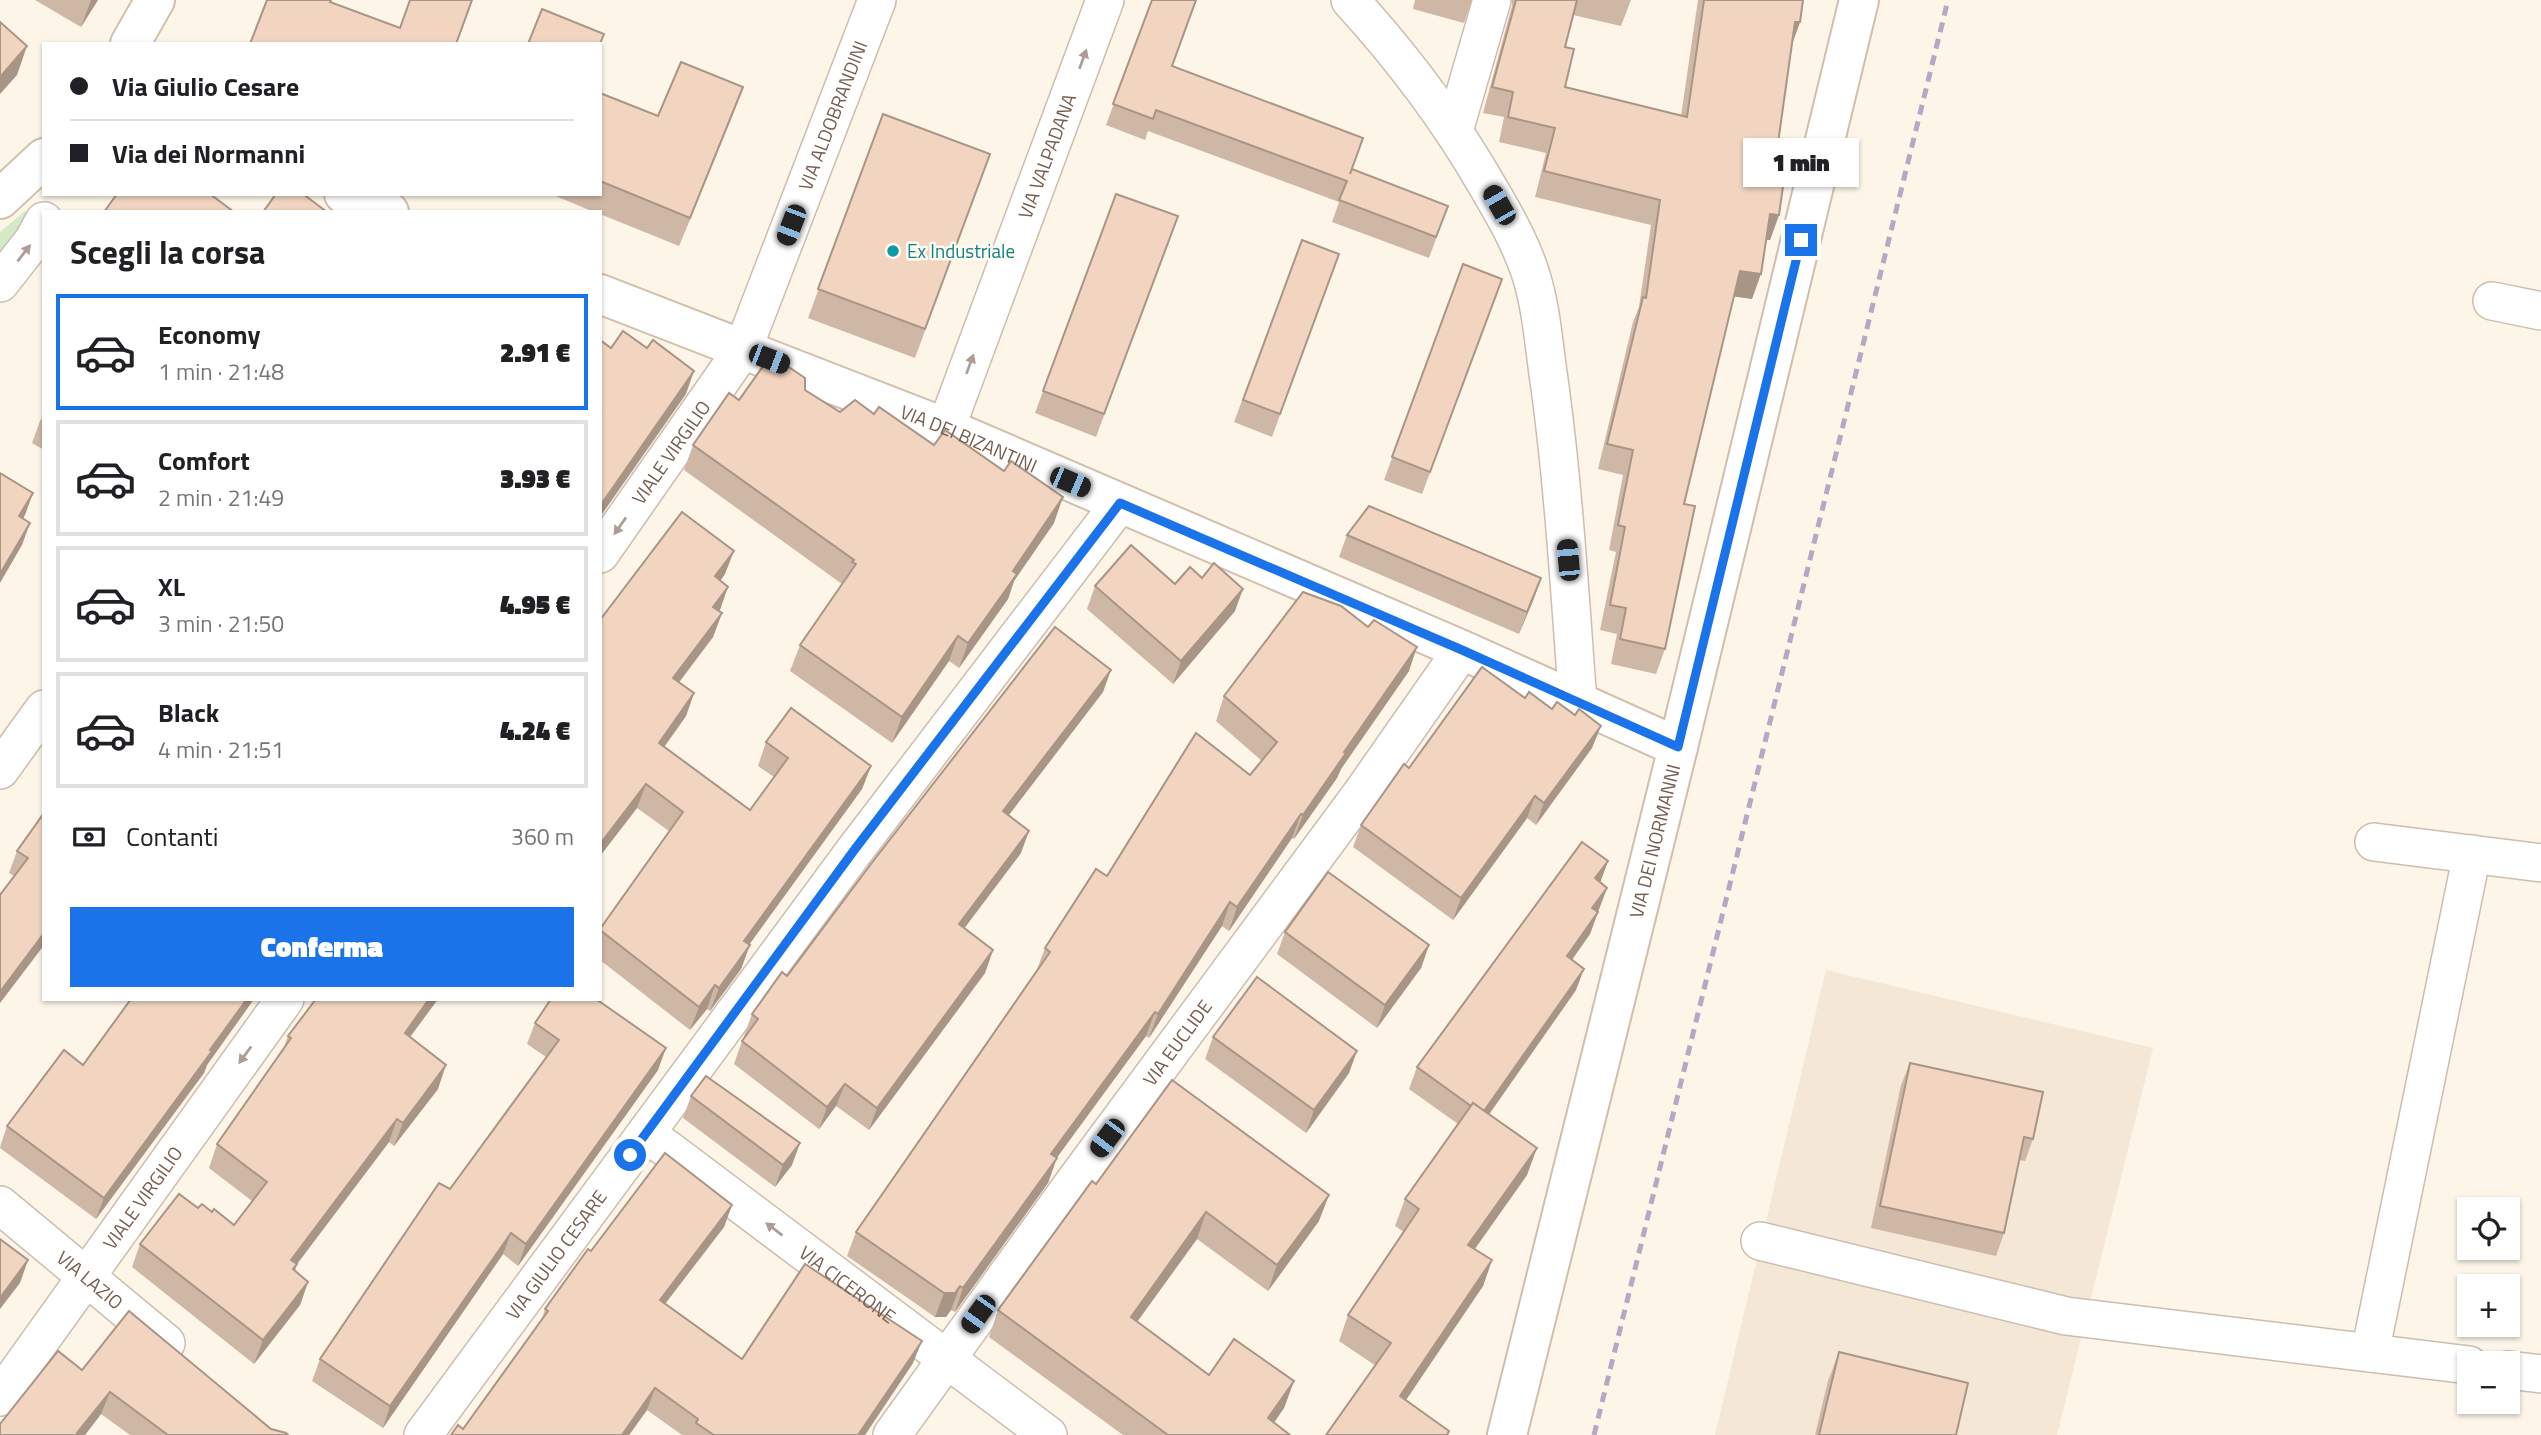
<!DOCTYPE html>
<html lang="it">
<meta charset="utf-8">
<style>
:root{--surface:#fff;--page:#f2f2f2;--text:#202124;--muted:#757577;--line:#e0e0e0;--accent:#1a73e8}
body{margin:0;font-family:"Titillium Web",sans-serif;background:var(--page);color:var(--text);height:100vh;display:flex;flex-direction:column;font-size:26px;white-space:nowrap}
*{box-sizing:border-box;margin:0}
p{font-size:23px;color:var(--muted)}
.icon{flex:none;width:38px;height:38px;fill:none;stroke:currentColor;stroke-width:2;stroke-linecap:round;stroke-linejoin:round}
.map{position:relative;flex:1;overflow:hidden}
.side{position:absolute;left:42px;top:210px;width:560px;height:791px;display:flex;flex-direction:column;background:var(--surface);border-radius:0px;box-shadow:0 2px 5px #0004}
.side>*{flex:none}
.hud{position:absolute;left:42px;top:42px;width:560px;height:154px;border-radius:0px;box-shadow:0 2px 5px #0004;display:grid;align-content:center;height:154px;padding:0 28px;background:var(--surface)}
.tools{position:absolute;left:2457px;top:1197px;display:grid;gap:14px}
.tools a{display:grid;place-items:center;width:63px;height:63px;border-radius:0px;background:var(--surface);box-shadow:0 2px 5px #0004;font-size:35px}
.end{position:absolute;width:32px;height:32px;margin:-16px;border:9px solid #1a73e8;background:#fff;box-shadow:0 0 0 4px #fff}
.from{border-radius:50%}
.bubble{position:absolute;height:49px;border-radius:0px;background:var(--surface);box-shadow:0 2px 5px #0004;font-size:23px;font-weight:800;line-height:49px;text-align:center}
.car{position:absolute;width:21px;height:42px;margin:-21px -10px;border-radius:9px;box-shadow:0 0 5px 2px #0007;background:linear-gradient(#222 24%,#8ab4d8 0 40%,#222 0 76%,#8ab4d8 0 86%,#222 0)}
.hud b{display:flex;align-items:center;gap:24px;height:66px;font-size:26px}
.hud b+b{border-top:2px solid var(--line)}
.hud i{width:18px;height:18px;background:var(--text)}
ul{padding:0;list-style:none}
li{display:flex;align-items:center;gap:21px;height:116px;margin:0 14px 10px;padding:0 14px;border:4px solid var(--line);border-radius:0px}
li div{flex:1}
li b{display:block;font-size:26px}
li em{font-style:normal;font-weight:800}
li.on{border-color:var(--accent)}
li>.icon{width:63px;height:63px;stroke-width:1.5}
h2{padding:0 28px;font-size:32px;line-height:84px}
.pay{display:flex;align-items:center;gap:18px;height:77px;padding:0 28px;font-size:26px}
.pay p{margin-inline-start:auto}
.primary-button{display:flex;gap:14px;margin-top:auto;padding:14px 28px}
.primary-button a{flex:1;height:80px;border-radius:0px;background:var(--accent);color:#fff;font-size:28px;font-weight:800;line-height:80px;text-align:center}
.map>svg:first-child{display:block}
.residential{fill:#f4e7d6}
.green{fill:#d3eac6}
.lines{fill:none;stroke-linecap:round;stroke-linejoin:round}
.street-casing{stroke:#cebdae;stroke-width:40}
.secondary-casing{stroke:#d1beab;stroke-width:42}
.street{stroke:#fff;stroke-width:37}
.secondary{stroke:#fff;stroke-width:38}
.rail{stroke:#b8a6c6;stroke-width:5;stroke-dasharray:10 7;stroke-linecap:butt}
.wall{fill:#cfb7a5}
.shaded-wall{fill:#a99586}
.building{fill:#f1d5c0;stroke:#a99586;stroke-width:2}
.oneway{fill:#ad9d94}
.route{stroke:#1a73e8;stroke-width:9}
.culture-dot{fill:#0f9aa8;stroke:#fff9ee;stroke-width:2.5}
.labels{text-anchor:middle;stroke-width:5;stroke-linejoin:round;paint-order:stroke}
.street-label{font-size:19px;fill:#765c4c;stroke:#fff9ee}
.culture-label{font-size:19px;fill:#0d838f;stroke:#fff9ee;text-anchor:start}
</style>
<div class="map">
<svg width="2541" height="1435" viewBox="0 0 2541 1435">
<rect width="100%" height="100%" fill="#fcf5e8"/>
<path class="residential" d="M1826,970L2153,1048L2057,1435H1715Z"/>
<path class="green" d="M25,211L29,215L0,253V232Z"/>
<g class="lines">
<g class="street-casing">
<g id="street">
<path d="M1350,0C1403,58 1449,119 1488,187C1504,214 1520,242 1530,272C1542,308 1544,349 1550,387C1564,491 1570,597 1578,703"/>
<path d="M1454,131L1492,0"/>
<path d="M0,283L33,241L44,221"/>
<path d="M2492,301L2541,311"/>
<path id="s1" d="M946,428L1105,0"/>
<path id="s2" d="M600,554L743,349L877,0"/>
<path d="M0,770L44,709"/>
<path d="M2374,842L2541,863"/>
<path id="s3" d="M646,1133L1048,1435"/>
<path id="s4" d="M0,1205L166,1343"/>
<path d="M1760,1241L2066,1316L2469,1365"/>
<path d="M2370,1353L2472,854"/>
<path d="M2508,1370L2541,1374"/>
<path id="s5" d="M0,1397L285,999"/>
<path id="s6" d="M423,1435L855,850L1120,503"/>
<path id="s7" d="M892,1435L1075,1181L1362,793L1462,650"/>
</g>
</g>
<g class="secondary-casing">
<g id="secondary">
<path d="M130,44L155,0"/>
<path d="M344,194L389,212"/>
<path d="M0,199L44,158"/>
<path id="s8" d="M600,294L946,428L1462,650L1678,747"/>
<path id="s9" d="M1507,1435L1678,747L1859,0"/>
</g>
</g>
<use href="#street" class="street"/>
<use href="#secondary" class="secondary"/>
<path class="rail" d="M1594,1435L1948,0"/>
</g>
<g class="wall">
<path d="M35,0H98L81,27Z"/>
<path d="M1152,0L1172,66L1351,172L1448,206L1429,258L1332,222L1339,202L1148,131L1145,140L1106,125Z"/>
<path d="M1415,0H1472L1464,23L1413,9Z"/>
<path d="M1512,0H1631L1621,26L1573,15L1565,47V87L1681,116L1698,0H1803L1800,22L1792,44L1778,143L1779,215L1770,240H1766L1752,299L1734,296L1684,504L1665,649L1656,674L1611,664L1617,634L1600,630L1616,552L1609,550L1623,475L1598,469L1633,322L1639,307L1651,225L1535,197L1546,153L1499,142L1504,117L1483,113L1512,6Z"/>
<path d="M600,93L658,116H732L679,246L600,214V212H594L551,194H600Z"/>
<path d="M883,114L990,154L915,358L808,318Z"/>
<path d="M1116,194L1178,216L1096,437L1035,413Z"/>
<path d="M1302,240L1339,254L1272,437L1234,422Z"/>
<path d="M1463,264L1502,279L1422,494L1384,480Z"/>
<path d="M805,390L840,412L874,414L934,445L1054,523L1014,581L1008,599L959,668L949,661L892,743L790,671L800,645L842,584L684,470L693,445L739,400Z"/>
<path d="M44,415V450L32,443L40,421Z"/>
<path d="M1347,535L1541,578L1519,634L1339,557Z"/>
<path d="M725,574L720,581L719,611L722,613L713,637L679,682L694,693L686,716L664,747L750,810L774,777L758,766L766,742L871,766L862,789L749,945L741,969L710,1011L707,1009L690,1030L600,960V929L669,831L637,808L600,856V620Z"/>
<path d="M1175,584L1235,611L1173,684L1087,609L1095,586Z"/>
<path d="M1409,671L1341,769L1337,778L1294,839L1292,838L1229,931L1222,926L1149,1038L1146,1036L1056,1158L1048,1183L955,1312L951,1310L946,1317H935L847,1256L856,1232L1036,972L1045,948L1107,876L1250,775L1262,761L1216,721L1224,696Z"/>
<path d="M1103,692L1009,815L1021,853L964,928L993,950L985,973L869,1130L836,1106L819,1129L734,1064L742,1041L745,1037L744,1036L752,1014L787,976Z"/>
<path d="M1592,748L1536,825L1527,818L1453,920L1353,847L1361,825L1409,768Z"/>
<path d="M44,813V945L0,1003V895L14,876L9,873L17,851Z"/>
<path d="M1608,861L1600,882L1607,888L1590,934L1572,960L1576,990L1489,1114L1527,1175L1475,1249L1492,1260L1483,1286L1406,1400L1449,1431L1448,1435H1326L1376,1366L1339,1341L1348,1315L1404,1232L1395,1226L1405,1199L1458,1124L1409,1089L1417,1067Z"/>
<path d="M1285,932L1429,945L1421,968L1377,1028L1277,954Z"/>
<path d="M131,999H254L207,1065L204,1073L96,1219L0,1148V1147L7,1126L83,1065Z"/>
<path d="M316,999H438L410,1037L438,1089L394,1146L389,1142L297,1264L295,1271L308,1282L300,1305L254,1364L132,1267L140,1244L198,1208L212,1212L234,1225L252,1201L209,1168L217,1144L283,1050L288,1036Z"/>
<path d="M535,1023L658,1070L518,1266L503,1254L383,1428L312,1381L320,1359L450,1189L546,1057L527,1044Z"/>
<path d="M1213,1037L1349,1073L1306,1133L1205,1059Z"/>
<path d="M1910,1063L2033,1139L2025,1161L2019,1160L2004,1233L1996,1256L1871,1228L1901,1085Z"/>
<path d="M691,1096L792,1165L775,1187L683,1118Z"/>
<path d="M1096,1184L1319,1221L1268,1291L1197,1239L1137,1322L1209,1375L1294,1381L1284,1408L1274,1423L1290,1435H1123L989,1337L998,1310Z"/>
<path d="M732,1205L724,1227L665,1304L742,1359L913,1363L865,1435H682L647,1410L629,1435H451L463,1429L542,1319L545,1309L591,1251Z"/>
<path d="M1839,1352L1956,1435H1815L1828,1381Z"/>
<path d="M82,1370L271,1429L288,1435H130L101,1414L85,1435H0Z"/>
</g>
<g class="shaded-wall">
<path d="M91,0H98L81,27Z"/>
<path d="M1795,22H1800L1791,47Z"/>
<path d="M27,46L17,75L0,94V77Z"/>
<path d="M743,87L732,116L679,246L690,218Z"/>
<path d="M1770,214L1779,215L1770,240L1760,239Z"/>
<path d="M1740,271L1761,274L1752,299L1731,296Z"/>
<path d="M694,371L686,394L600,517V506Z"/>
<path d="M33,493L25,515L11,539L19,516Z"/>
<path d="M1063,497L1054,523L1014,581L1008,599L959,668L968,643L1013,571Z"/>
<path d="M30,523L22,545L0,583V574Z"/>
<path d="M734,551L725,574L706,600L715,576Z"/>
<path d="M1541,578L1533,601L1519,634L1527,612Z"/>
<path d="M728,587L720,610L704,630L713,607Z"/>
<path d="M1243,589L1235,611L1173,684L1181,661Z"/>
<path d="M722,613L713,637L665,701L673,678Z"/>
<path d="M958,636L949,661L892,743L902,717Z"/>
<path d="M1417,647L1409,671L1341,769L1337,778L1294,839L1303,815L1344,752Z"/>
<path d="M1111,670L1103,692L995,833L1003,811Z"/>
<path d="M694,693L686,716L650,767L659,743Z"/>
<path d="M1601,726L1592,748L1536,825L1544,803Z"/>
<path d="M871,766L862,789L735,964L744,941Z"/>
<path d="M646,784L637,808L600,856V844Z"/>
<path d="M1535,796L1527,818L1453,920L1461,898Z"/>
<path d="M1301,814L1292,838L1229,931L1237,907Z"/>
<path d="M1029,831L1021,853L951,946L959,924Z"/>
<path d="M1608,861L1600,883L1595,878Z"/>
<path d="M1607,888L1599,909L1584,929L1592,908Z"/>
<path d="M1230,902L1222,926L1149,1038L1158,1014Z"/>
<path d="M1598,912L1590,934L1559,978L1567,956Z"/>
<path d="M44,933V945L0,1003V992Z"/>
<path d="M750,945L741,969L710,1011L719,988Z"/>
<path d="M1429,945L1421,968L1377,1028L1385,1005Z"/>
<path d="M993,950L985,973L869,1130L877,1108Z"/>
<path d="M1584,969L1576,990L1474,1136L1482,1114Z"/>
<path d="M715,985L707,1009L690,1030L699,1007Z"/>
<path d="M247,999H254L207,1065L204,1073L96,1219L104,1198Z"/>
<path d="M429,999H438L396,1056L405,1033Z"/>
<path d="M1155,1012L1146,1036L1042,1178L1051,1154Z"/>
<path d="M666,1048L658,1070L518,1266L526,1244Z"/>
<path d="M1357,1051L1349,1073L1306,1133L1314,1110Z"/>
<path d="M446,1065L438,1089L394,1146L403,1123Z"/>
<path d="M845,1084L836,1106L819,1129L827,1107Z"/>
<path d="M397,1119L389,1142L297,1264L288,1288L291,1260Z"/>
<path d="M800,1143L792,1165L775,1187L783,1165Z"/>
<path d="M1537,1148L1527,1175L1459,1271L1468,1245Z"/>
<path d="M1057,1158L1048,1183L955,1312L963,1288Z"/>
<path d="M1329,1195L1319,1221L1268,1291L1277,1265Z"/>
<path d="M732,1205L724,1227L651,1322L660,1300Z"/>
<path d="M1206,1212L1197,1239L1121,1344L1131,1317Z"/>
<path d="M511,1233L503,1254L383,1428L390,1406Z"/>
<path d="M28,1260L20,1283L0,1309V1298Z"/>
<path d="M1492,1260L1483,1286L1391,1422L1400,1396Z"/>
<path d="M308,1282L300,1305L254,1364L263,1340Z"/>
<path d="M960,1286L951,1310L946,1317H935L944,1293Z"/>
<path d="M922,1341L913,1363L865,1435H858Z"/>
<path d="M1294,1381L1284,1408L1265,1435L1268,1418Z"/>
<path d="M655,1388L647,1410L629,1435H622Z"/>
<path d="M110,1392L101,1414L85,1435H76Z"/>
</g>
<g class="building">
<path d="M267,0H331L330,2L400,28L410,0H472L456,44H250Z"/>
<path d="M1152,0H1196L1172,66L1363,138L1350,174L1352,169L1448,206L1436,237L1339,200L1347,181L1156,110L1153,119L1113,104Z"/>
<path d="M1516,0H1577L1565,47L1574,49L1565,87L1687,117L1704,0H1803L1800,22H1795L1778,143L1789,144L1779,215L1770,214L1761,274L1740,271L1684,504L1695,506L1665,649L1620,639L1626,608L1610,605L1625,527L1618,525L1633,450L1607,444L1643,297L1646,298L1660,200L1544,171L1555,128L1508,117L1513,92L1492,87Z"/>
<path d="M542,9L604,34L600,44H528Z"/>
<path d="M0,22L27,46L0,77Z"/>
<path d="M681,62L743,87L690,218L600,181V93L658,116Z"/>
<path d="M883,114L990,154L925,329L818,289Z"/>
<path d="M117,194H210L234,212H104Z"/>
<path d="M276,194H303L327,212H263Z"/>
<path d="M1116,194L1178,216L1104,414L1043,391Z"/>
<path d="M1302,240L1339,254L1280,414L1243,400Z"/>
<path d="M1463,264L1502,279L1430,472L1392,457Z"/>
<path d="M623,331L647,348L653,340L694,371L600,506V412L601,411L600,410V340L611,348Z"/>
<path d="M771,355L805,378V390L840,412L855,400L874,414L879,407L934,445L945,430L1004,471L1011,461L1063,497L1013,571L1017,574L968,643L958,636L902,717L800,645L856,564L852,562L854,560L693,445L729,393L739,400Z"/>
<path d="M0,473L33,493L19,516L30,523L0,574Z"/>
<path d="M1369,506L1541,578L1527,612L1347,535Z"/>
<path d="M682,512L734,551L715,576L728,587L713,607L722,613L673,678L694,693L659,743L750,810L788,758L766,742L791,708L871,766L744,941L750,945L719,988L715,985L699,1007L600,930V929L683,812L646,784L600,844V620Z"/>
<path d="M1131,545L1175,584L1190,567L1202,578L1214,563L1243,589L1181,661L1095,586Z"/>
<path d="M1303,592L1341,606L1368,627L1374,620L1417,647L1344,752L1346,753L1303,815L1301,814L1237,907L1230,902L1158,1014L1155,1012L1051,1154L1057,1158L963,1288L960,1286L955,1293H944L856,1232L1050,952L1045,948L1096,869L1107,876L1196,733L1250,775L1277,742L1224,696Z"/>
<path d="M1055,627L1111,670L1003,811L1029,831L959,924L993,950L877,1108L845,1084L827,1107L742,1041L758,1019L752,1014L782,972L787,976L874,860Z"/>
<path d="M1482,667L1525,698L1529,692L1552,709L1557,702L1575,715L1579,709L1601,726L1544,803L1535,796L1461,898L1361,825L1404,764L1409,768Z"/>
<path d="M44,813V933L0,992V895L28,858L17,851Z"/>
<path d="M1582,842L1608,861L1595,878L1607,888L1592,908L1598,912L1567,956L1584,969L1484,1111L1473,1103L1471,1106L1417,1067Z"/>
<path d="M1328,872L1429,945L1385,1005L1285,932Z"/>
<path d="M1257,977L1357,1051L1314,1110L1213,1037Z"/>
<path d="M131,999H247L210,1050L212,1051L104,1198L7,1126L64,1050L83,1065Z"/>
<path d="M316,999H429L405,1033L446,1065L403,1123L397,1119L291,1260L297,1264L293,1269L308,1282L263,1340L140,1244L179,1194L198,1208L202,1204L212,1212L214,1209L234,1225L267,1182L217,1144L291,1038L288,1036Z"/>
<path d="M551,999H596L666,1048L526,1244L511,1233L390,1406L320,1359L439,1183L450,1189L559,1040L535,1023Z"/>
<path d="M1910,1063L2043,1092L2033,1139L2024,1137L2004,1233L1880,1206Z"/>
<path d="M706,1076L800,1143L783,1165L691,1096Z"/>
<path d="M1172,1080L1329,1195L1277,1265L1206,1212L1131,1317L1209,1375L1234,1339L1294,1381L1268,1418L1290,1435H1168L998,1310L1092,1181L1096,1184Z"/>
<path d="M1473,1103L1537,1148L1468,1245L1492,1260L1400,1396L1449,1431L1447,1435H1326L1391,1343L1348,1315L1419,1209L1405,1199Z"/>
<path d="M665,1153L732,1205L660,1300L742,1359L805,1264L922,1341L858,1435H714L696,1423L698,1419L655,1388L622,1435H451L458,1425L463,1429L548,1311L545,1309L588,1249L591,1251Z"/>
<path d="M0,1239L28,1260L0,1298Z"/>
<path d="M129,1311L271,1429L286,1433L288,1435H168L110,1392L77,1433L79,1435H0V1424L58,1351L82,1370Z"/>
<path d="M1839,1352L1968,1383L1956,1435H1819Z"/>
</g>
<defs><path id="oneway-solid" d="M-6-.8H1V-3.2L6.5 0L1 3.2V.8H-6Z" transform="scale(1.75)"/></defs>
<g class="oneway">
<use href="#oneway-solid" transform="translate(1083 59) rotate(-70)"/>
<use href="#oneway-solid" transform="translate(24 253) rotate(-52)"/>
<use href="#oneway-solid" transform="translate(970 364) rotate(-70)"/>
<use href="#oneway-solid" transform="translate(620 526) rotate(125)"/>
<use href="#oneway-solid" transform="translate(245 1055) rotate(126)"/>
<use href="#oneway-solid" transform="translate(774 1229) rotate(-143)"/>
</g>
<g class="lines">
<path class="route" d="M630,1155L855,849L1120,503L1462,650L1678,747L1801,240"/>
</g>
<circle class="culture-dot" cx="893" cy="251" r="7"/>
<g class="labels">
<g class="street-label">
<text dy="7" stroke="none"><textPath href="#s2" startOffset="500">VIA ALDOBRANDINI</textPath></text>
<text dy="7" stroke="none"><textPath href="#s1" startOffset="290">VIA VALPADANA</textPath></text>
<text dy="7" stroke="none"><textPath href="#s8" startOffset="396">VIA DEI BIZANTINI</textPath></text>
<text dy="7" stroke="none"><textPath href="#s2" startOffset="124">VIALE VIRGILIO</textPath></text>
<text dy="7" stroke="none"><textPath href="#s9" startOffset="612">VIA DEI NORMANNI</textPath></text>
<text dy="7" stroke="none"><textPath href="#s7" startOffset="485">VIA EUCLIDE</textPath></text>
<text dy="7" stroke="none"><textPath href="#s5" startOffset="245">VIALE VIRGILIO</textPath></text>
<text dy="7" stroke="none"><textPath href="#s6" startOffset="224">VIA GIULIO CESARE</textPath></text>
<text dy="7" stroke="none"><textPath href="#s4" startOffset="117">VIA LAZIO</textPath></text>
<text dy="7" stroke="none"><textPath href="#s3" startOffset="252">VIA CICERONE</textPath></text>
</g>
<g class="culture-label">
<text x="907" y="258">Ex Industriale</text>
</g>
</g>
</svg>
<div class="tools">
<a><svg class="icon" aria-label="locate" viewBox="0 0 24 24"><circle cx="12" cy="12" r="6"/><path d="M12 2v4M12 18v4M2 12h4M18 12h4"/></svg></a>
<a>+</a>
<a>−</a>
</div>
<i class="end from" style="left:630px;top:1155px"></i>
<i class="end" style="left:1801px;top:240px"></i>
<div class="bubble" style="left:1743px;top:138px;width:116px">1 min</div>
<i class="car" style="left:1499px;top:205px;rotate:330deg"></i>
<i class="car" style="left:791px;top:225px;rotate:201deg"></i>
<i class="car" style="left:769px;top:359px;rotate:111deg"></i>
<i class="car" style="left:1070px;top:482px;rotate:113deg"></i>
<i class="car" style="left:1568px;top:560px;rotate:355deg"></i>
<i class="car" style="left:1107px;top:1138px;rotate:217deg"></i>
<i class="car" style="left:978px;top:1314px;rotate:216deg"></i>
<div class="hud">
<b><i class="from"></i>Via Giulio Cesare</b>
<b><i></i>Via dei Normanni</b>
</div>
<section class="side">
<h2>Scegli la corsa</h2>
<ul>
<li class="on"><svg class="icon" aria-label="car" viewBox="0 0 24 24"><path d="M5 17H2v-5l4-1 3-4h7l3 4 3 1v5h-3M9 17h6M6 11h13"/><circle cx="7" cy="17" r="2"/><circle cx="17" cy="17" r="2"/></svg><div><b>Economy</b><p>1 min · 21:48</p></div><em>2.91 €</em></li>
<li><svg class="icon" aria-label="car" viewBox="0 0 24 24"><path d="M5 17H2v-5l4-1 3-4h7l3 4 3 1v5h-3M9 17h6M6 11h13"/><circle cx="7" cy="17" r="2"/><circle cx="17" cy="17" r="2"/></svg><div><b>Comfort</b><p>2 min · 21:49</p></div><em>3.93 €</em></li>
<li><svg class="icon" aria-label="car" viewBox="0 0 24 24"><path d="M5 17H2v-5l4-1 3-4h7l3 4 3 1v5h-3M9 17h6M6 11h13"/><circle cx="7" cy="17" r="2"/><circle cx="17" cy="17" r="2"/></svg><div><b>XL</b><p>3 min · 21:50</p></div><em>4.95 €</em></li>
<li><svg class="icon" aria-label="car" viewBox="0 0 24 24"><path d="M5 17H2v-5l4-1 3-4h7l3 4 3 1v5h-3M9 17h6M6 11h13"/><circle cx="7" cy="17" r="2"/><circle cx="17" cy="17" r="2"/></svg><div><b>Black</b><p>4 min · 21:51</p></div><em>4.24 €</em></li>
</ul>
<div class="pay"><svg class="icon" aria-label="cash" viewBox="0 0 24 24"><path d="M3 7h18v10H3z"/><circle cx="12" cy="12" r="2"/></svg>Contanti<p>360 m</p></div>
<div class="primary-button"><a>Conferma</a></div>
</section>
</div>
